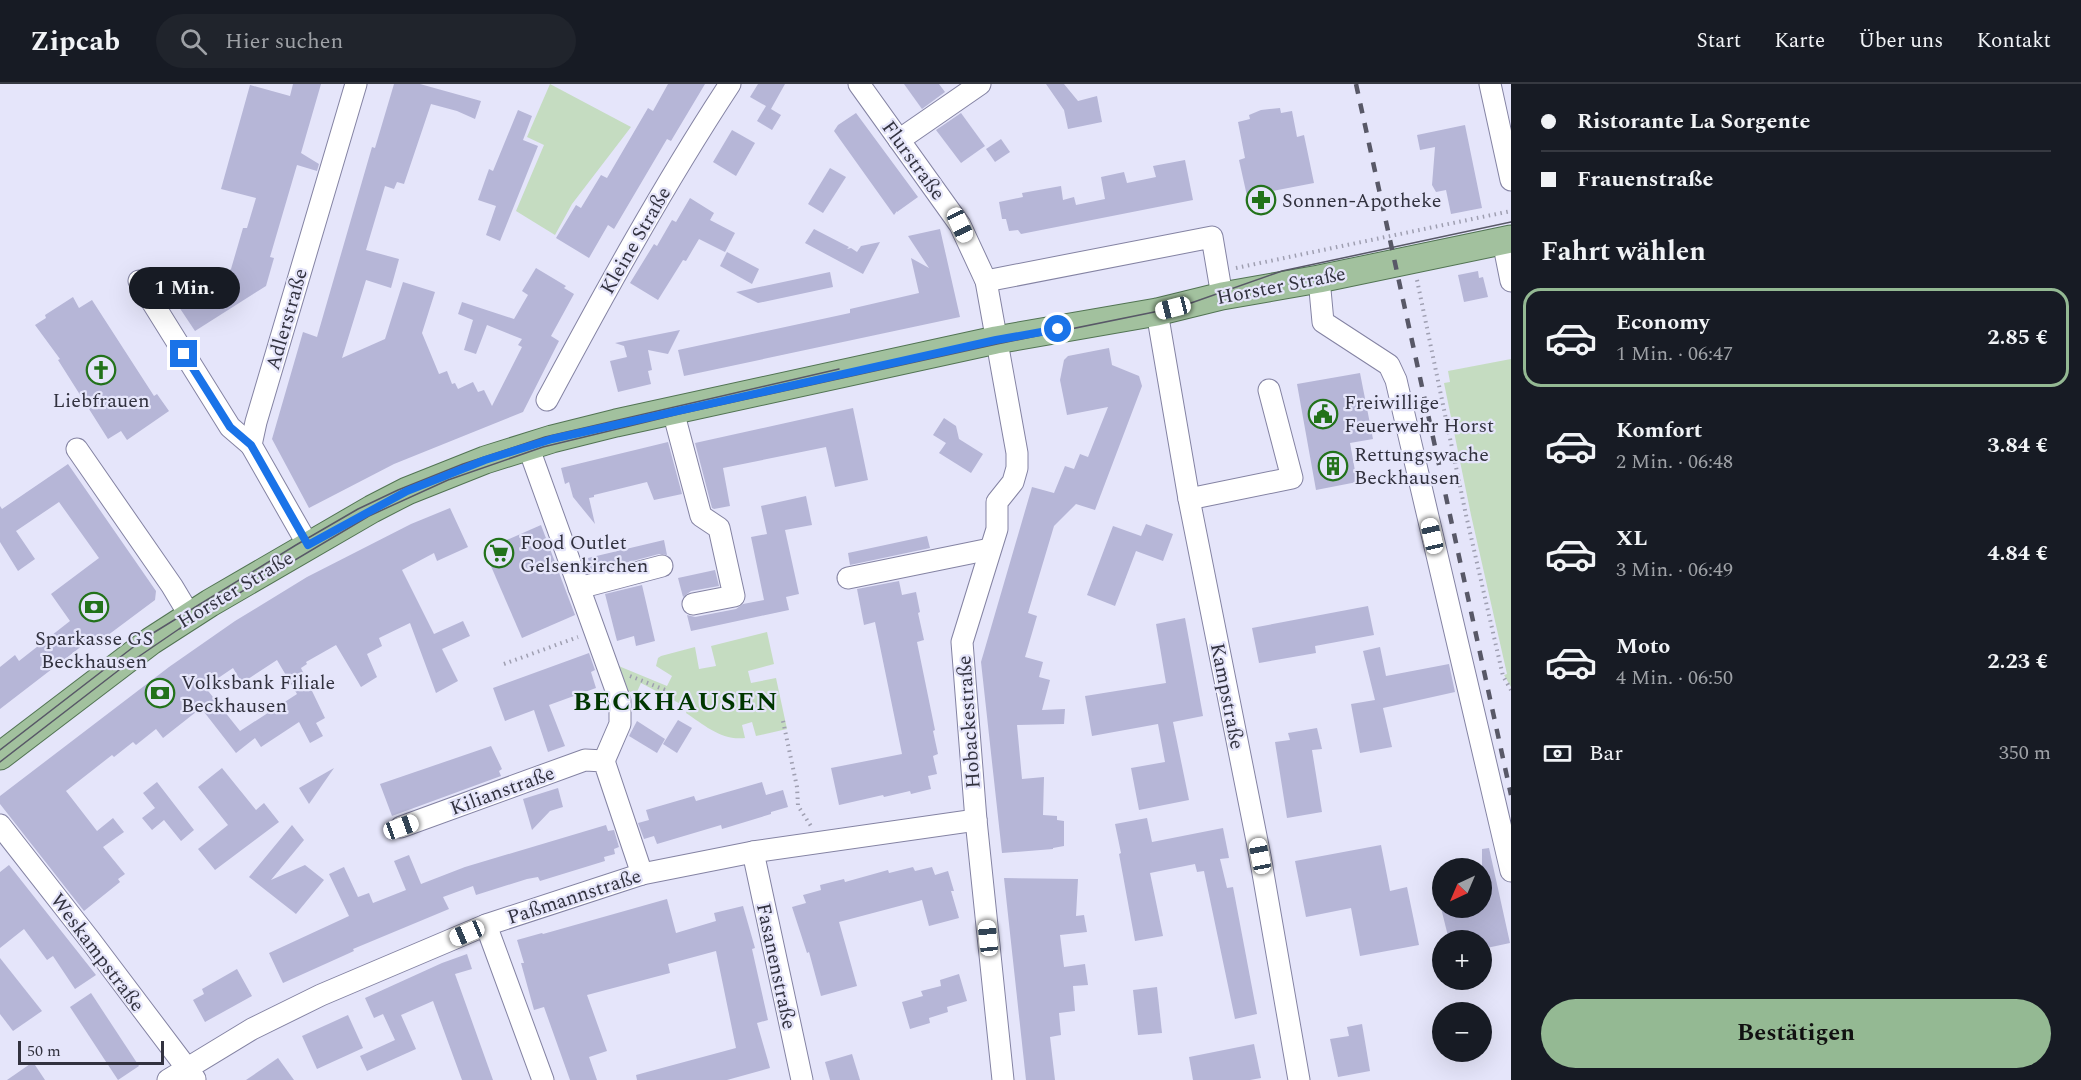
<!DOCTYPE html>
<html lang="de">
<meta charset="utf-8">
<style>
:root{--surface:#171b24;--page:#20242c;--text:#f1f3f6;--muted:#9ea1a6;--line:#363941;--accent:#94b993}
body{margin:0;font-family:Spectral,serif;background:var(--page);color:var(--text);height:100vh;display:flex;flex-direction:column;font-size:22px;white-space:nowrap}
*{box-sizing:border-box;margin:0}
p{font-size:20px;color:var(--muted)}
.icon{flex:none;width:33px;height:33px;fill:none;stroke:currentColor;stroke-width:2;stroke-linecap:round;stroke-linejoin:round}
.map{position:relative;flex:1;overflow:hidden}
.side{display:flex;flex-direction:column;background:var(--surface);width:570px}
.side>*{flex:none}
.hud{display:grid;align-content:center;height:132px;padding:0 30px;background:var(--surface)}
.needle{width:39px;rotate:224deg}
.fabs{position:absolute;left:1432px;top:774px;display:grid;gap:12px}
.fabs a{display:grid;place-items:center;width:60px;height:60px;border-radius:50%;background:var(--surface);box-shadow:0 6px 24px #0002;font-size:30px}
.scale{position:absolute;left:18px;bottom:15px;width:146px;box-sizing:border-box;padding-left:6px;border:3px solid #32323f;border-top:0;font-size:16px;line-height:21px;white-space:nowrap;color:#32323f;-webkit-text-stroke:4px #e5e5fa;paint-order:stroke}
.end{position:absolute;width:27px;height:27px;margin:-14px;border:8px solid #1a73e8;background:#fff;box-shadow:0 0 0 3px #fff}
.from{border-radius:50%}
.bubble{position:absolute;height:42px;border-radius:21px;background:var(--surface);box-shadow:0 6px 24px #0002;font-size:20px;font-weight:700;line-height:42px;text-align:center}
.car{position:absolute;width:18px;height:36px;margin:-18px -9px;border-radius:8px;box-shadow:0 0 4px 2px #0007;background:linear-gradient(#fff 24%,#345 0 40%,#fff 0 76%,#345 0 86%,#fff 0)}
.hud b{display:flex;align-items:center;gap:21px;height:57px;font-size:22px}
.hud b+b{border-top:2px solid var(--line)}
.hud i{width:15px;height:15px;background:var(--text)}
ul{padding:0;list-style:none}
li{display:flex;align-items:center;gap:18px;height:99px;margin:0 12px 9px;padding:0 18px;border:3px solid transparent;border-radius:18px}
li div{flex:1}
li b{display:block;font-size:22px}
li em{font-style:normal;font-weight:700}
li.on{border-color:var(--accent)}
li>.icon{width:54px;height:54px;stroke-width:1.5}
h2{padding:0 30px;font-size:27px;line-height:72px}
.pay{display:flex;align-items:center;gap:15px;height:66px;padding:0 30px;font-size:22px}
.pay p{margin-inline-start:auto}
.button{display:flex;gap:12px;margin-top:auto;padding:12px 30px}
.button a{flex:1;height:69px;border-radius:36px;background:var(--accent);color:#111;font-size:24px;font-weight:700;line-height:69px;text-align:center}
header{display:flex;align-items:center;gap:36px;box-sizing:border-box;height:84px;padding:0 30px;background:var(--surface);border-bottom:2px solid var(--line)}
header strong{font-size:28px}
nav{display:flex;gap:33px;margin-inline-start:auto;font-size:21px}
.search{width:420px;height:54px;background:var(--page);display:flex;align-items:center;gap:15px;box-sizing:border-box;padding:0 21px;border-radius:33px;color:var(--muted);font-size:22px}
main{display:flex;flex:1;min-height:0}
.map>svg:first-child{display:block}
.green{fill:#c5dcc1}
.building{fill:#b6b6d7;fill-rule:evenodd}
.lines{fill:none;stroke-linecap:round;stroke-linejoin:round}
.minor-casing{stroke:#8483a3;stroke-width:23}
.major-casing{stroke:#527453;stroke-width:29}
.path{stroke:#9f9fb1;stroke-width:4;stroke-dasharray:1.5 4.5;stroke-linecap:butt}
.minor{stroke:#fff;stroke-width:21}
.major{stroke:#a2c19e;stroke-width:27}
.tram{stroke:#585867;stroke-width:1.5}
.rail{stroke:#585867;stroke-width:4.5;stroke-dasharray:10 10;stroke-linecap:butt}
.route{stroke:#1a73e8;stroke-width:8}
.labels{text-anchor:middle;stroke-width:4.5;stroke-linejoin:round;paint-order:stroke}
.street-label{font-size:20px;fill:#32323f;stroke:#e5e5fa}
.poi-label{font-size:20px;fill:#32323f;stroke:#e5e5fa;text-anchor:start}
.district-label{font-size:26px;font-weight:bold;letter-spacing:1.5px;fill:#003600;stroke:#e5e5fa}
</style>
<header>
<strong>Zipcab</strong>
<div class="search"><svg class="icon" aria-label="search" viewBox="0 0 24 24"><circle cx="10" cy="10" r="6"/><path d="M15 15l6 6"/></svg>Hier suchen</div>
<nav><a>Start</a><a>Karte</a><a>Über uns</a><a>Kontakt</a></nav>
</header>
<main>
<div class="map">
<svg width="1511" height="996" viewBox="0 0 1511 996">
<rect width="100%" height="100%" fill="#e5e5fa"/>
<g class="green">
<path d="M550,0L631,43L572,120L555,151L516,127L544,61L527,53Z"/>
<path d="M1511,275V603L1504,591L1507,590L1471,431L1444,299L1450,298L1448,287Z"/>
<path d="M767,548L774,580L748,587L751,599L776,594L787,645L756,652L752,638L742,641L745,654C722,657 704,641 686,629L688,624L641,599L636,610L626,606L615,579L621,583L667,602L672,592L656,582L658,574L661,572L695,563L699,585L716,582L711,562Z"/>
</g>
<g class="building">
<path d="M293,0H321L301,69L319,80L317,87L297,81L270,173L274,174L266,202L195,247L177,220L231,185L243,144H247L256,114L221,105L250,1L290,12Z"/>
<path d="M394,0H420L481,17L475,35L457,27L431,20L404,100L397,98L394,105L385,102L366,166L399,175L391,204L366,196L342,274L385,255L403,198L435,208L422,249L439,290L447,287L452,300L455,299L458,305L473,298L478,308L484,306L492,322L522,263L518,261L522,255L487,241L476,270L464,266L473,236L458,230L462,218L514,235L528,211L522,207L536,184L566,202L564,204L574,210L551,252L559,257L523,328L394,380L309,424L272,355L303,248L317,253L372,63L375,64Z"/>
<path d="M668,0H705L671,57L667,55L614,145L608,141L589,174L556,154L576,121L581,124L601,91L607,94L648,24L653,27Z"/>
<path d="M758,0H785L771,25L781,31L772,46L757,37L766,22L750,13Z"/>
<path d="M904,0H939L945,8L922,25Z"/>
<path d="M1046,0H1064L1078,17L1097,12L1102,38L1068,45L1064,26Z"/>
<path d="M1280,24L1281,29L1292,27L1297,53L1304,51L1314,99L1247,112L1239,76L1245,74L1238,38L1250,35L1249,31L1261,26Z"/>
<path d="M518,26L532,32L523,56L538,62L500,157L486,151L496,122L478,116L489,85L493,87Z"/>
<path d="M856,29L918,113L897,128V127L894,131L834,47L838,41Z"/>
<path d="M961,29L985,62L961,79L936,46Z"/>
<path d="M1465,41L1482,124L1451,130L1446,106L1436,108L1432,101L1435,63L1420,66L1417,51Z"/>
<path d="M732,46L755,59L736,92L713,78Z"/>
<path d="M1001,55L1010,68L995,78L986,65Z"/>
<path d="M1185,76L1193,116L1021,150L1018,146L1009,147L1006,135H1002L999,118L1023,113L1022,109L1061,102L1063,116L1074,113L1076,121L1105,115L1101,93L1124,88L1127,99L1156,93L1153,82Z"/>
<path d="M830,84L846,93L823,129L808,120Z"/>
<path d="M690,114L714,129L710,136L735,149L725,168L699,155L686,177L683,176L658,216L630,199L654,160L657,162L672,136L676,138Z"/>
<path d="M814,145L849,163L847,165L851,164L857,168L861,162L880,158L863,190L805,159Z"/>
<path d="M940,145L960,233L684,292L678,266L850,229V225L919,209L911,174L929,184L908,152Z"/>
<path d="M727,168L759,185L752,200L720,182Z"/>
<path d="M1478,187L1479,194L1483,193L1488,213L1464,218L1458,191Z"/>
<path d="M830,188L833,203L758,219L736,208Z"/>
<path d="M73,213L79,224L92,216L154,312L157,310L169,327L127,356L121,347L108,355L58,276L60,275L35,241L46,234L45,231Z"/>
<path d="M680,246L668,270L648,266L652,286L648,287L651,300L618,308L610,277L627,273L624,262L615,259Z"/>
<path d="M1109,264L1112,281L1139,292L1142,302L1095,426L1076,420L1054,442L1028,529L1037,532L1025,573L1043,578L1039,593L1050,596L1042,626L1065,625L1064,640L1017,641L1022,695L1044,693L1043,731L1057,732V736L1064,737V762L1053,764V765L1002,769L981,578L1032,403L1054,409L1065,382L1074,385L1080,370L1088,373L1108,323L1067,331L1060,296L1064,276L1068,272Z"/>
<path d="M1360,289L1373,355L1350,359L1357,398L1316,406L1297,300Z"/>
<path d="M853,324L868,396L835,403L826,363L723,384L730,422L714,425L712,424L695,359Z"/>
<path d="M944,334L956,342L959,355L983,370L971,389L939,369L946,359L933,351Z"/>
<path d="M668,358L682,410L654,416L647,398L594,411V413L589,414L595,440L573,413L569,398L565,400L561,384Z"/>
<path d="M68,380L156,507L155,516L92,563L87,558L0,625V583L15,571L19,577L70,537L51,510L99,474L59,418L16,447L35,475L18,487L0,458V422L2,425Z"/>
<path d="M806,412L812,441L785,446L799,510L786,513L789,526L691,547L687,531L695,533L736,525L743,520L764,516L751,453L767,450L761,422Z"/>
<path d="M450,424L468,463L437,477L434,469L402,486L434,550L463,537L470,552L442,565L458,597L436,609L410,539L379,554L382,562L367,570L377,593L361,603L336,561L306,578L307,580L301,584L325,634L316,639L323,652L310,659L299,638L261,663L255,654L236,669L201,624L163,654L156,645L136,661L133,658L114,673L112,671L66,707L97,747L113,734L124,748L103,763L125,790L118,795L120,798L84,827L0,720V712L169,583L235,537L307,493L411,440ZM277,576L297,610L240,647L205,603L233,584L242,599Z"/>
<path d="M1146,440L1173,450L1163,477L1136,467L1115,522L1087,511L1113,442L1141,452Z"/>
<path d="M541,441L575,531L522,554L484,466Z"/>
<path d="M927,452L930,464L850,481L848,469Z"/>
<path d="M664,456L667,471L659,470L591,488L588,474Z"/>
<path d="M715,486L719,502L691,507L683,513L678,494Z"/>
<path d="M899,497L902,511L916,508L920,528L918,529L924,556L917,558L935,646L933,647L938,670L933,672L937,690L928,692L931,705L911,710L910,707L884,713L883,711L839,721L831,684L902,670L875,538L864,541L857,505Z"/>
<path d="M642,501L655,557L636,562L634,552L617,557L605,510Z"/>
<path d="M1368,522L1374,551L1315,562L1316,569L1259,579L1252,544Z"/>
<path d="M1185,534L1203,632L1173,638L1189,716L1139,726L1131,684L1165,678L1158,640L1092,652L1085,612L1166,599L1156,540Z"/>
<path d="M1380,563L1386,592L1449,580L1455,608L1383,624L1392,663L1360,669L1351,620L1375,616L1363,567Z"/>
<path d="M589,569L595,586L591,588L596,604L549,621L565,662L548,668L534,626L505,637L493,604Z"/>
<path d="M678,636L692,644L677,669L663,660Z"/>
<path d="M637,637L665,655L657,669L629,652Z"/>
<path d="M1317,644L1322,665L1312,666L1322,728L1287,734L1275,658L1290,656L1288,649Z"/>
<path d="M491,662L502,685L499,687L501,692L392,732L380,700Z"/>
<path d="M222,684L256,726L264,719L279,738L215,786L198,765L228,741L198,703Z"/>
<path d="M334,684L309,720L299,704Z"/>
<path d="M157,698L194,746L181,757L164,736L152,746L142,734L155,724L143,709Z"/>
<path d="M762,698L766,711L783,706L788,723L771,728V730L722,745L721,741L657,760L654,752L644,755L638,739L649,736L646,726L694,712L696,717Z"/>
<path d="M558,704L563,723L550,727L532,746L523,715Z"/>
<path d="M1147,734L1152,758L1223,744L1229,774L1220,775L1227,804L1233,803L1257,930L1235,935L1204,787L1197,788L1195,780L1150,789L1163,852L1135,857L1119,770L1121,769L1115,740Z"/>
<path d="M292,741L304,756L271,796L305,781L324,796L296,830L249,793Z"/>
<path d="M606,741L608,747L614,746L619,763L614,765L615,770L604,773L605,777L540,797L538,793L527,795L476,811L473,802L443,813L449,825L353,865L354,867L283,899L269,869L349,832L329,790L344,783L358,813L369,809L373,819L406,806L394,777L409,771L421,800L465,783Z"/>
<path d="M1381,761L1390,807L1407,803L1419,861L1360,872L1351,824L1306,833L1295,777Z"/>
<path d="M1489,764L1510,859L1482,865V856H1449L1441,824H1482V765Z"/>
<path d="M9,781L96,891L75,905L53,872L47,876L24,845L0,864V788Z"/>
<path d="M913,783L915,787L932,783L935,791L948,787L954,807H951L959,834L929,842L922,816L839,838L857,902L821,912L809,868L807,869L792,823L806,819L803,811L821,806L820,801L844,795L845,798L888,786L889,789Z"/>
<path d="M1004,794L1078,795L1076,832L1084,831L1087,848L1060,851L1064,883L1085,880L1088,901L1073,902L1075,927L1059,929L1061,951L1050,953L1055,996H1026Z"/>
<path d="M667,815L676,849L716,837L714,829L743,822L755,864L752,865L768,936L757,939L770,984L727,996H637L636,991L736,964L716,867L668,880L670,889L587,911L607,967L589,973L597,996H570L544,923L534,926L521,879H524L517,856L542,849L543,850Z"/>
<path d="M467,870L472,885L455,890L493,996H462L433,917L401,931L416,965L367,987L360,972L395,956L383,930L374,934L365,914L442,879Z"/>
<path d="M0,874L42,927L13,947L0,930Z"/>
<path d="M237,885L252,912L205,938L193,916L204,910L202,905Z"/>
<path d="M959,890L967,917L947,923L948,928L929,934L930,939L910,945L902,918L923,912L921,907L941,902L940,896Z"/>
<path d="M1157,903L1162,949L1138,951L1133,906Z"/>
<path d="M91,909L139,982L118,996L70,923Z"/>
<path d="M348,931L363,964L317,985L302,952Z"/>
<path d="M1362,940L1370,987L1338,993L1330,955L1349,952L1347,943Z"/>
<path d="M1254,960L1261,994L1250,996H1193L1189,973Z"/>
<path d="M852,970L860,996H830L825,978Z"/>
<path d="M278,974L294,996H246Z"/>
<path d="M33,978L45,996H7Z"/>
</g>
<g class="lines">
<g class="minor-casing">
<g id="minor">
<path d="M859,0L960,141L986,197L1017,369V384L1013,398L997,418V445L962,558L976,736L1003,996"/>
<path d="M1490,0L1511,96"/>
<path d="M899,56L980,0"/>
<path d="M1503,157L1511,197"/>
<path d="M1319,195L1323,238L1389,281L1396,296L1511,787"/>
<path d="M139,197L230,343L251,361"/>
<path d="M986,197L1212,153L1222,212"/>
<path d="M1157,228L1189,415L1260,772L1299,996"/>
<path d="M547,316C605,208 663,102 730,0"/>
<path d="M673,327L701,432L719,444L734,512L693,520"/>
<path d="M528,362L620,617V640L604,677"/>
<path d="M77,365L172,502L190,532"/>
<path d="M1189,415L1292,394L1269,306"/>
<path d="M308,461L251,361L256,338L356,0"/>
<path d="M848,494L990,465"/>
<path d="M579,504L662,482"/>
<path d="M0,741L90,856L195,995"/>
<path d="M401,743L585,676L604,677L642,790"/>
<path d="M753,768L802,996"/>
<path d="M486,841L543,996"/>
<path d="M168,996L252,945L321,911L486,841L642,790L753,768L976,736"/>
</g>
</g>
<g class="major-casing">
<path id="major" d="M0,672L151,557L210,519L372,425L407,407L485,376L552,355L616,339L996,256L1157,228L1222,212L1319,195L1511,155"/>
</g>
<g class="path">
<path d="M1236,184L1511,127"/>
<path d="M1417,196L1466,431L1503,592L1511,606"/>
<path d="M504,580L578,553"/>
<path d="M630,592L668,607"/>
<path d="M783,637L797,703L798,722L811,742"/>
</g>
<use href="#minor" class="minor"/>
<use href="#major" class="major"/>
<g class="tram">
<path d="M0,666L145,554L296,461L358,425L398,406L463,380L545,353L839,285"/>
<path d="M0,678L119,586L179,545L369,432L448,396L543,363L679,330L997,260L1169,225L1191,219L1282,187L1511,138"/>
</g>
<path class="rail" d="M1356,0L1511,711"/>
</g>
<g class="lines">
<path class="route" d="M184,270L230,343L251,361L308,461L407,407L485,376L552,355L996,256L1058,245"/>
</g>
<defs>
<g id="pharmacy-ring" transform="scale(1.5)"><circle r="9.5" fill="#e5e5fa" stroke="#22721a" stroke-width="1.5"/><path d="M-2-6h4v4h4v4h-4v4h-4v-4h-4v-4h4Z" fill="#22721a"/></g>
<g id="church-ring" transform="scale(1.5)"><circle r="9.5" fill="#e5e5fa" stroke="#22721a" stroke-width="1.5"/><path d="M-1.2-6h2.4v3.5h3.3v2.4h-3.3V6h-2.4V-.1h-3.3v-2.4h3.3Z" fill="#22721a"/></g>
<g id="civic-ring" transform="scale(1.5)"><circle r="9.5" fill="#e5e5fa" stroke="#22721a" stroke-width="1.5"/><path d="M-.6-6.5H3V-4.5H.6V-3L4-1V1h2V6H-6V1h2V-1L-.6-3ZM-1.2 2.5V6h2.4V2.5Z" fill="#22721a"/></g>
<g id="building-ring" transform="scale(1.5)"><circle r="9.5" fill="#e5e5fa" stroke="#22721a" stroke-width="1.5"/><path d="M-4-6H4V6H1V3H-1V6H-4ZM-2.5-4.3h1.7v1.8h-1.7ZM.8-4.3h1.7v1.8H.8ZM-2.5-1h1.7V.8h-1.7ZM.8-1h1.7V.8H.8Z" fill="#22721a"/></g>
<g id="supermarket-ring" transform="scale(1.5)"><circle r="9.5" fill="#e5e5fa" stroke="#22721a" stroke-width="1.5"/><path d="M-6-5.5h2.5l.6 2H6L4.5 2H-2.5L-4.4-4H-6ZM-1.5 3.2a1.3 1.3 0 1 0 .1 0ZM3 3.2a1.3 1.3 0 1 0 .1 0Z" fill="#22721a"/></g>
<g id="bank-ring" transform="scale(1.5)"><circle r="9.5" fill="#e5e5fa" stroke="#22721a" stroke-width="1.5"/><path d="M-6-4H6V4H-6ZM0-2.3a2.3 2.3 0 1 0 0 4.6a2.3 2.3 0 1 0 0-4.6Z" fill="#22721a"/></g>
</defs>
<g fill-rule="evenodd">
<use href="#pharmacy-ring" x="1261" y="116"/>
<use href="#church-ring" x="101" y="286"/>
<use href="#civic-ring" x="1323" y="330"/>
<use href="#building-ring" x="1333" y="382"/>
<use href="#supermarket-ring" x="499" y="469"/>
<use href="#bank-ring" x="94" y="523"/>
<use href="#bank-ring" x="160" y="609"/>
</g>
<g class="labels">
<g class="street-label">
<text transform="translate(914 76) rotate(54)" y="7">Flurstraße</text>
<text transform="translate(635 156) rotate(-60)" y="7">Kleine Straße</text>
<text transform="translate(1281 201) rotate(-11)" y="7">Horster Straße</text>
<text transform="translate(286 235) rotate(-74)" y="7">Adlerstraße</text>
<text transform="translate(235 505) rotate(-31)" y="7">Horster Straße</text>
<text transform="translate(1228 612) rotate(79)" y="7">Kampstraße</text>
<text transform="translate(968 638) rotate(-94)" y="7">Hobackestraße</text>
<text transform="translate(502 706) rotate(-20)" y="7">Kilianstraße</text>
<text transform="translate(574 812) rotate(-18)" y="7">Paßmannstraße</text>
<text transform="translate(98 868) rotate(53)" y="7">Weskampstraße</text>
<text transform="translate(777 882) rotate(78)" y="7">Fasanenstraße</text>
</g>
<g class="poi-label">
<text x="1282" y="123">Sonnen-Apotheke</text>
<text x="101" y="323" text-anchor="middle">Liebfrauen</text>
<text x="1344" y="325">Freiwillige<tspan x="1344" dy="23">Feuerwehr Horst</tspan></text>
<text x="1354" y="377">Rettungswache<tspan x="1354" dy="23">Beckhausen</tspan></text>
<text x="520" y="465">Food Outlet<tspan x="520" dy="23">Gelsenkirchen</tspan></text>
<text x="94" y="561" text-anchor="middle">Sparkasse GS<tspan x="94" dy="23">Beckhausen</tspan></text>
<text x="181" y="605">Volksbank Filiale<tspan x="181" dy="23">Beckhausen</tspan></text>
</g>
<g class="district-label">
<text x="676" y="626">BECKHAUSEN</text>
</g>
</g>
</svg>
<div class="fabs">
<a><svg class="needle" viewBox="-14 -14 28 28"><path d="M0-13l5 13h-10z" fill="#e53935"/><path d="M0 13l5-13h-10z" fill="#9ea1a6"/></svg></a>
<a>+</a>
<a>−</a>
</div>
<div class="scale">50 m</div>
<i class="end from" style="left:1058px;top:245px"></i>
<i class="end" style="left:184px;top:270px"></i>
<div class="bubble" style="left:129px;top:183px;width:111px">1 Min.</div>
<i class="car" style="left:960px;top:141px;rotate:155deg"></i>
<i class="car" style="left:1173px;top:224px;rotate:256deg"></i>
<i class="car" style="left:1432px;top:452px;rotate:347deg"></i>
<i class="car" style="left:401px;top:743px;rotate:70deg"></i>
<i class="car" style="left:1260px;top:772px;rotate:349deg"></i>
<i class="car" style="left:467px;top:849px;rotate:247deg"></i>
<i class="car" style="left:988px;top:854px;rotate:354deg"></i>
</div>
<section class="side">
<div class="hud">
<b><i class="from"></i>Ristorante La Sorgente</b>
<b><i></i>Frauenstraße</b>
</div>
<h2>Fahrt wählen</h2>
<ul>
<li class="on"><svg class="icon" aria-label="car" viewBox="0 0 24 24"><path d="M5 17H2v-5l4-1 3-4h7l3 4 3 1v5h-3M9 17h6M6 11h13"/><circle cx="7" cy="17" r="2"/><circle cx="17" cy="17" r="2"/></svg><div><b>Economy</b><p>1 Min. · 06:47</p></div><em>2.85 €</em></li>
<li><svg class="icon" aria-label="car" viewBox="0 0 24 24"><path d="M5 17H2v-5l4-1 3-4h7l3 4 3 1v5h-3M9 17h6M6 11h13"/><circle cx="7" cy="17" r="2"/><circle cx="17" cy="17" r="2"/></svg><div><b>Komfort</b><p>2 Min. · 06:48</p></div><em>3.84 €</em></li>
<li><svg class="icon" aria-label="car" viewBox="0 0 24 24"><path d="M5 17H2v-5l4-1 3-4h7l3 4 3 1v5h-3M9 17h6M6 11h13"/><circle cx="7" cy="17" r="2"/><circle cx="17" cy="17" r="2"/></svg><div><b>XL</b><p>3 Min. · 06:49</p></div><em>4.84 €</em></li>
<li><svg class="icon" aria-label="car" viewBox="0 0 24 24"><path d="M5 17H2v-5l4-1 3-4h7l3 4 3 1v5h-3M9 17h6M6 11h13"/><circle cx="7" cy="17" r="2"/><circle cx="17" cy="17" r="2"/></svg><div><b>Moto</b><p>4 Min. · 06:50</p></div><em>2.23 €</em></li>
</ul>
<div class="pay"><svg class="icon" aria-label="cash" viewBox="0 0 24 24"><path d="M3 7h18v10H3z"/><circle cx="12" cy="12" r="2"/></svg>Bar<p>350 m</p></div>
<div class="button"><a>Bestätigen</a></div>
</section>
</main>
